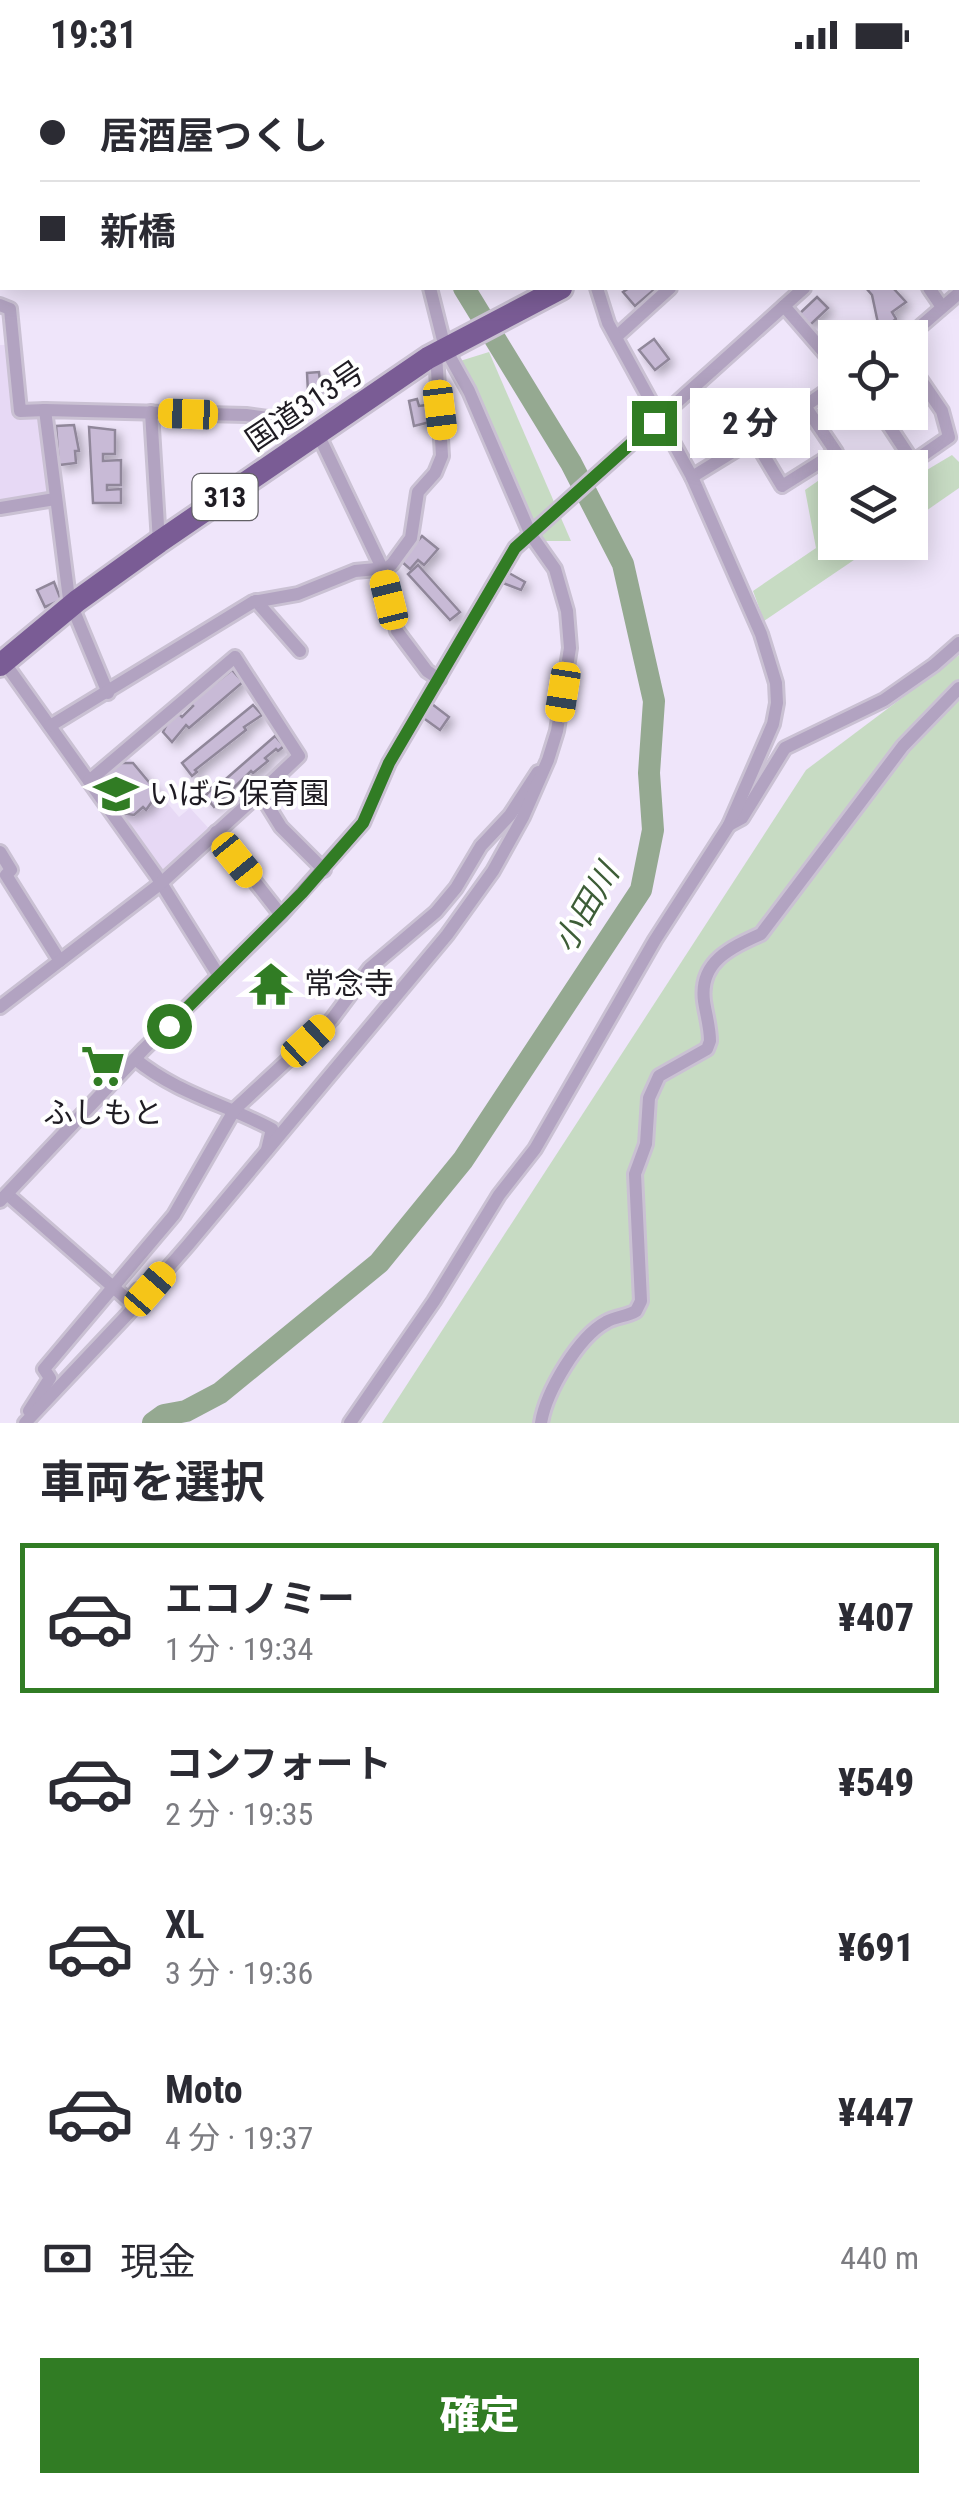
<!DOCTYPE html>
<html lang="ja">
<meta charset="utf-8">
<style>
:root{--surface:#fff;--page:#f2f2f3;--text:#2b2b33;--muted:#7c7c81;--line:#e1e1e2;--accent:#317c24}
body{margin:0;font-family:"Roboto Condensed","Noto Sans JP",sans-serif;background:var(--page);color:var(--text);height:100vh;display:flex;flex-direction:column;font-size:38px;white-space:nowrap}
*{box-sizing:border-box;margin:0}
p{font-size:32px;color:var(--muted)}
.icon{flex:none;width:55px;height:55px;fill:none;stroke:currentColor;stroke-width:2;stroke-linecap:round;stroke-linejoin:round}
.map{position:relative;height:1353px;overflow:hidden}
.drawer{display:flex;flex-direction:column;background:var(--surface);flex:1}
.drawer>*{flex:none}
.banner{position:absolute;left:0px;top:0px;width:960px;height:220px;box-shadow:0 5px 25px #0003;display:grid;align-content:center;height:220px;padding:0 40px;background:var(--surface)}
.fabs{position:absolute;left:818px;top:250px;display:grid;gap:20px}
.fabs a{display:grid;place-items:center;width:110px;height:110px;border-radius:0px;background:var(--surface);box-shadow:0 5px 25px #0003;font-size:50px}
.end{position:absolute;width:45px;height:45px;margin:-22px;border:12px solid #317c24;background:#fff;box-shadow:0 0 0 5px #fff}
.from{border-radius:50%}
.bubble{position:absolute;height:70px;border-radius:0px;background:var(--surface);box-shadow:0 5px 25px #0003;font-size:32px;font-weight:800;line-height:70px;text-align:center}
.car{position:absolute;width:30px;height:60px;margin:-30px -15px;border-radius:12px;box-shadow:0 0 8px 2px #0007;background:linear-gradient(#f5c518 24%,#345 0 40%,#f5c518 0 76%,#345 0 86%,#f5c518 0)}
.banner b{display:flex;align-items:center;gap:35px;height:95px;font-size:38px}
.banner b+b{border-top:2px solid var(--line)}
.banner i{width:25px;height:25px;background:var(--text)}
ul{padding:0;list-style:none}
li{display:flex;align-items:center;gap:30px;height:150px;margin:0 20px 15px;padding:0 20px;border:5px solid transparent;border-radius:0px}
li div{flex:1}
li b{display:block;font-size:38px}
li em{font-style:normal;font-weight:800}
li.on{border-color:var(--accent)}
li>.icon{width:90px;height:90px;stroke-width:1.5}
h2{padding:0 40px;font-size:45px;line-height:120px}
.pay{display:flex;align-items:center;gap:25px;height:110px;padding:0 40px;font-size:38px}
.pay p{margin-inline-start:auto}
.primary-button{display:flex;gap:20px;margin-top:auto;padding:20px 40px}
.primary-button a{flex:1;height:115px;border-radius:0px;background:var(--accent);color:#fff;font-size:40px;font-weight:800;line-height:115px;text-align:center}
.status{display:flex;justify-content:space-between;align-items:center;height:70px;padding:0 50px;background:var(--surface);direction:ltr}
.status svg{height:28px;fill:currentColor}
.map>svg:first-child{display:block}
.built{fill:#e7d9f5}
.green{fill:#c7dbc3}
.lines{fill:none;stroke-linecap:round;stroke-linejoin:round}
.river{stroke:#95a991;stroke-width:22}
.building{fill:#c8bad6;stroke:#90879a;stroke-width:2.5;filter:url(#shadow)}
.minor-casing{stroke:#cac1d3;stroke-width:18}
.trunk-casing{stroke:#cac1d3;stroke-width:28}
.minor{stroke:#b2a3c1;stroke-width:12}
.trunk{stroke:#7a5c95;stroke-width:22}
.route{stroke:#317c24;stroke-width:12}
.labels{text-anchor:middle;stroke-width:8;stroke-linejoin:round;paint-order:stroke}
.shield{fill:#fff;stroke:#626065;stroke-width:2.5}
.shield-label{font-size:28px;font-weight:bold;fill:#1f1c23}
.street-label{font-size:30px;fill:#1f1c23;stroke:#fff}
.poi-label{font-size:30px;fill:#1f1c23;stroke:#fff;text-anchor:start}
.water-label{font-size:32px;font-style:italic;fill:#3d5d37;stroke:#fff}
</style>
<div class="status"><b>19:31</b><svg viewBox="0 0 49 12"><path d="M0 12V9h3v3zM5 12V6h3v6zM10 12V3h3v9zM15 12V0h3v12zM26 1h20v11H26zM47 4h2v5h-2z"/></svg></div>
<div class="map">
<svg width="959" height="1353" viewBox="0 0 959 1353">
<defs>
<filter id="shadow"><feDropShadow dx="5" dy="5" stdDeviation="5" flood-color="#0004"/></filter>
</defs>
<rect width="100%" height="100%" fill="#efe5fa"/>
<g class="built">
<path d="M0,275H9L14,343L19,349L40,347L50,422L0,432Z"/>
<path d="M126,684L179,747L190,738L212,762L164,804L159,803L94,711Z"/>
</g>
<g class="green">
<path d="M0,0H307L308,2H2V65Z"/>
<path d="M489,282L571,471H545L531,451L460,291Z"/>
<path d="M952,385L959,392V418L910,452V410Z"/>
<path d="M835,399V472L879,473L764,551L753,521L816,478L805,420Z"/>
<path d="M959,585V1353H382L806,700Z"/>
</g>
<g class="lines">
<g class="river">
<path d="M403,0L404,2"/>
<path d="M153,1353L164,1345L186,1341L220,1323L379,1193L463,1090L641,820L653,760L649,703L654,631L623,494L571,393L464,218"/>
</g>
</g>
<g class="building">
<path d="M629,218H656L635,236L623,222Z"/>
<path d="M866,218H893L906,232L892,242L896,249L892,252L900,262L894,268H870L879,258L872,225Z"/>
<path d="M817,227L828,238L810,255L798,245Z"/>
<path d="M654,269L669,289L655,300L639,280Z"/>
<path d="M319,302L321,321L308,322L307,303Z"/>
<path d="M417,329L419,336L427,335L430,352L414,356L409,331Z"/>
<path d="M74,355L79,381H75L76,393L59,395L56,356Z"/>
<path d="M89,357L115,360V384H103V391L121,390V415H107V420L121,419V433H93Z"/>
<path d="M422,466L438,479L424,495L418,490L410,499L401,491Z"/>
<path d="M418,495L460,542L450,550L408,504Z"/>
<path d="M509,503L525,512L521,520L503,513Z"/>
<path d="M54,512L61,530L45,537L37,520Z"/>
<path d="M232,600L243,612L189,658L186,655L172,672L163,662L167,654L179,644L182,647L193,636L190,633Z"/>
<path d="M432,634L449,647L440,660L422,647Z"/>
<path d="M253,635L262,645L244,657L246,660L195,700L197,702L192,706L182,693Z"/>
<path d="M275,666L284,676L278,681L276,679L265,688L268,691L253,703L251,701L214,737L205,726L211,720L209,718L216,712L219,715Z"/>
<path d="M117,693H133L158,723L146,740L143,737L134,745L121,743L102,720L104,704Z"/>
</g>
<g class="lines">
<g class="minor-casing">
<g id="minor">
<path d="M369,0L370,2"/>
<path d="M671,0L673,2"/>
<path d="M539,2V0"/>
<path d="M958,77L959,76"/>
<path d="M929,218L942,237"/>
<path d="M0,235L10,239L20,341L45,340"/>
<path d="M784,236L835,295"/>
<path d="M616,267L670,218"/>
<path d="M907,268L959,223"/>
<path d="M151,342L159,472"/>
<path d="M880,342L913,392L949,367L942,341L910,294"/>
<path d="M318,364L382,498L397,561L427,601L439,609"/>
<path d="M754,369L805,336"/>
<path d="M692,407L754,369L782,416L836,382L805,336L835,315"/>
<path d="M0,438L55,429"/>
<path d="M256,531L300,581"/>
<path d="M4,592L156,805L219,906"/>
<path d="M108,623L69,529L45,340L246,345L282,350"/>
<path d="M50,656L253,532L298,524L355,501L387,498L392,494L411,468L418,422L435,403L442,386L436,283"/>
<path d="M89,711L235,587L299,686L260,723"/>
<path d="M729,755L742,748L785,678L884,630L934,595L959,573"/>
<path d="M216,762L281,845"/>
<path d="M0,782L11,800L6,805L60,891"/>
<path d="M0,937L160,814L260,723L281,757L324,800"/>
<path d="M135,989C178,1024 223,1033 272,1059L267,1080"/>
<path d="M7,1124L129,1231L138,1220"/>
<path d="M0,1131L143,980L281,845L363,753L389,693L515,478L804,218"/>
<path d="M29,1341L50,1308L44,1299L174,1145L235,1039L332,949L370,898L436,842L456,818L481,776L510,745L538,702"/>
<path d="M25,1353L127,1245L188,1175L447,865L493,801L523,747L548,690L557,661L570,578L567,541L555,499L531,465L469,321L445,278L430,218"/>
<path d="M350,1353L434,1231L499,1125L535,1079L655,870L729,755L773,654L777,633L776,613L761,564L692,407L608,253L597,218"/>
<path d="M541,1353C546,1322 578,1267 606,1252C616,1246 626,1247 636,1241L641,1231L635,1104L646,1074L649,1028L659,1006L707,979L710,971C710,957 706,945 704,931C699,892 730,878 761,864L903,676L959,618"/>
</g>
</g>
<g class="trunk-casing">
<g id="trunk">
<path d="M907,2L910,0"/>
<path d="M0,595L77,531L159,472L428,288L561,218"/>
</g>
</g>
<use href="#minor" class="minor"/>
<use href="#trunk" class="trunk"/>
</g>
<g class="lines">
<path class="route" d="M169,956L302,823L363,753L389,693L515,478L654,353"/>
</g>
<defs>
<g id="school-bare" transform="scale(3.45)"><path d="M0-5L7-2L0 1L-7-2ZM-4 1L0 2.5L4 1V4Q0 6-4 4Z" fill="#317c24" stroke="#fff" stroke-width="2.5" paint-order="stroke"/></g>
<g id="temple-bare" transform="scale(3.45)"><path d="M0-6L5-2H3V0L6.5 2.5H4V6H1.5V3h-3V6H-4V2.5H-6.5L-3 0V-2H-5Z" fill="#317c24" stroke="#fff" stroke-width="2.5" paint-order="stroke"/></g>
<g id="supermarket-bare" transform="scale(3.45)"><path d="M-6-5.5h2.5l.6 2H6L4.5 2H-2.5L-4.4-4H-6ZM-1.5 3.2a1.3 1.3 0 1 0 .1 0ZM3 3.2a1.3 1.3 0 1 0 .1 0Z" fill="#317c24" stroke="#fff" stroke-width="2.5" paint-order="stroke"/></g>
</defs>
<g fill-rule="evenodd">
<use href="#school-bare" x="116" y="724"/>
<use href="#temple-bare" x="271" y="914"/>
<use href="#supermarket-bare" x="103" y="996"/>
</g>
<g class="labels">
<rect class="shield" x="192.5" y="404" width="65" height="46" rx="8"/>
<g class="shield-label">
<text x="225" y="437">313</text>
</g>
<g class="street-label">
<text transform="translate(305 336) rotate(-34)" y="10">国道313号</text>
</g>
<g class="poi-label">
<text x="149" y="734">いばら保育園</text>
<text x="304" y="924">常念寺</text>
<text x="103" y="1053" text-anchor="middle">ふしもと</text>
</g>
<g class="water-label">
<text transform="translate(586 838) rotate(-60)" y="11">小田川</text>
</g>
</g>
</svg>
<div class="fabs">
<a><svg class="icon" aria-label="locate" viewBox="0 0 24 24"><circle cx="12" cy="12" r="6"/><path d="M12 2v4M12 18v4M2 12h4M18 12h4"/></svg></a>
<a><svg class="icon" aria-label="layers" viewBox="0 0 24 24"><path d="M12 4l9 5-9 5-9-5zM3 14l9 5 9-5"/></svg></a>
</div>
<i class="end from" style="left:169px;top:956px"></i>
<i class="end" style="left:654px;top:353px"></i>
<div class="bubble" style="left:690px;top:318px;width:120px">2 分</div>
<i class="car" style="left:440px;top:340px;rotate:173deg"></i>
<i class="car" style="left:188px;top:344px;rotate:272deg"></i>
<i class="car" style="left:389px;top:530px;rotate:346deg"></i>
<i class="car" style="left:563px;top:622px;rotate:189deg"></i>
<i class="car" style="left:237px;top:790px;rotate:141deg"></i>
<i class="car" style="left:308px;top:971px;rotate:47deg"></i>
<i class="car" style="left:150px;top:1219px;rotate:41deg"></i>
<div class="banner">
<b><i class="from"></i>居酒屋つくし</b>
<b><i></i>新橋</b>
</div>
</div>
<section class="drawer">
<h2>車両を選択</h2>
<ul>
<li class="on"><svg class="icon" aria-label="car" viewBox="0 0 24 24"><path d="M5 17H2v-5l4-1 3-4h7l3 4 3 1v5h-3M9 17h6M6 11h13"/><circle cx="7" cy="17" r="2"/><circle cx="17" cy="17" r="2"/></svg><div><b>エコノミー</b><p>1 分 · 19:34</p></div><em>¥407</em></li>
<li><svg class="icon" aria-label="car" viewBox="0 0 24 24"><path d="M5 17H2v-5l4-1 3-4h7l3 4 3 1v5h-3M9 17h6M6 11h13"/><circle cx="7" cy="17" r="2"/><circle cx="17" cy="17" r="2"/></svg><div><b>コンフォート</b><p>2 分 · 19:35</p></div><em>¥549</em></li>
<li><svg class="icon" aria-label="car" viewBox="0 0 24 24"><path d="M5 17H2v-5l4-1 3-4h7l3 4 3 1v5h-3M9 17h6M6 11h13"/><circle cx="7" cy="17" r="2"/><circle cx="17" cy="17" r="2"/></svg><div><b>XL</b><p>3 分 · 19:36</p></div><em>¥691</em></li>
<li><svg class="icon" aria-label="car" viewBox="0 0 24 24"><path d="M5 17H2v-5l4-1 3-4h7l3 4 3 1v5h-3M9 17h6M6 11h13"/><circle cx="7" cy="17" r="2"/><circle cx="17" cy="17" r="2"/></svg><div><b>Moto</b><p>4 分 · 19:37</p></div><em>¥447</em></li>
</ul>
<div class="pay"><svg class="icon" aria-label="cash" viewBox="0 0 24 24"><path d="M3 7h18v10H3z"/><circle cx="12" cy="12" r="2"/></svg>現金<p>440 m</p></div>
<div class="primary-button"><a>確定</a></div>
</section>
